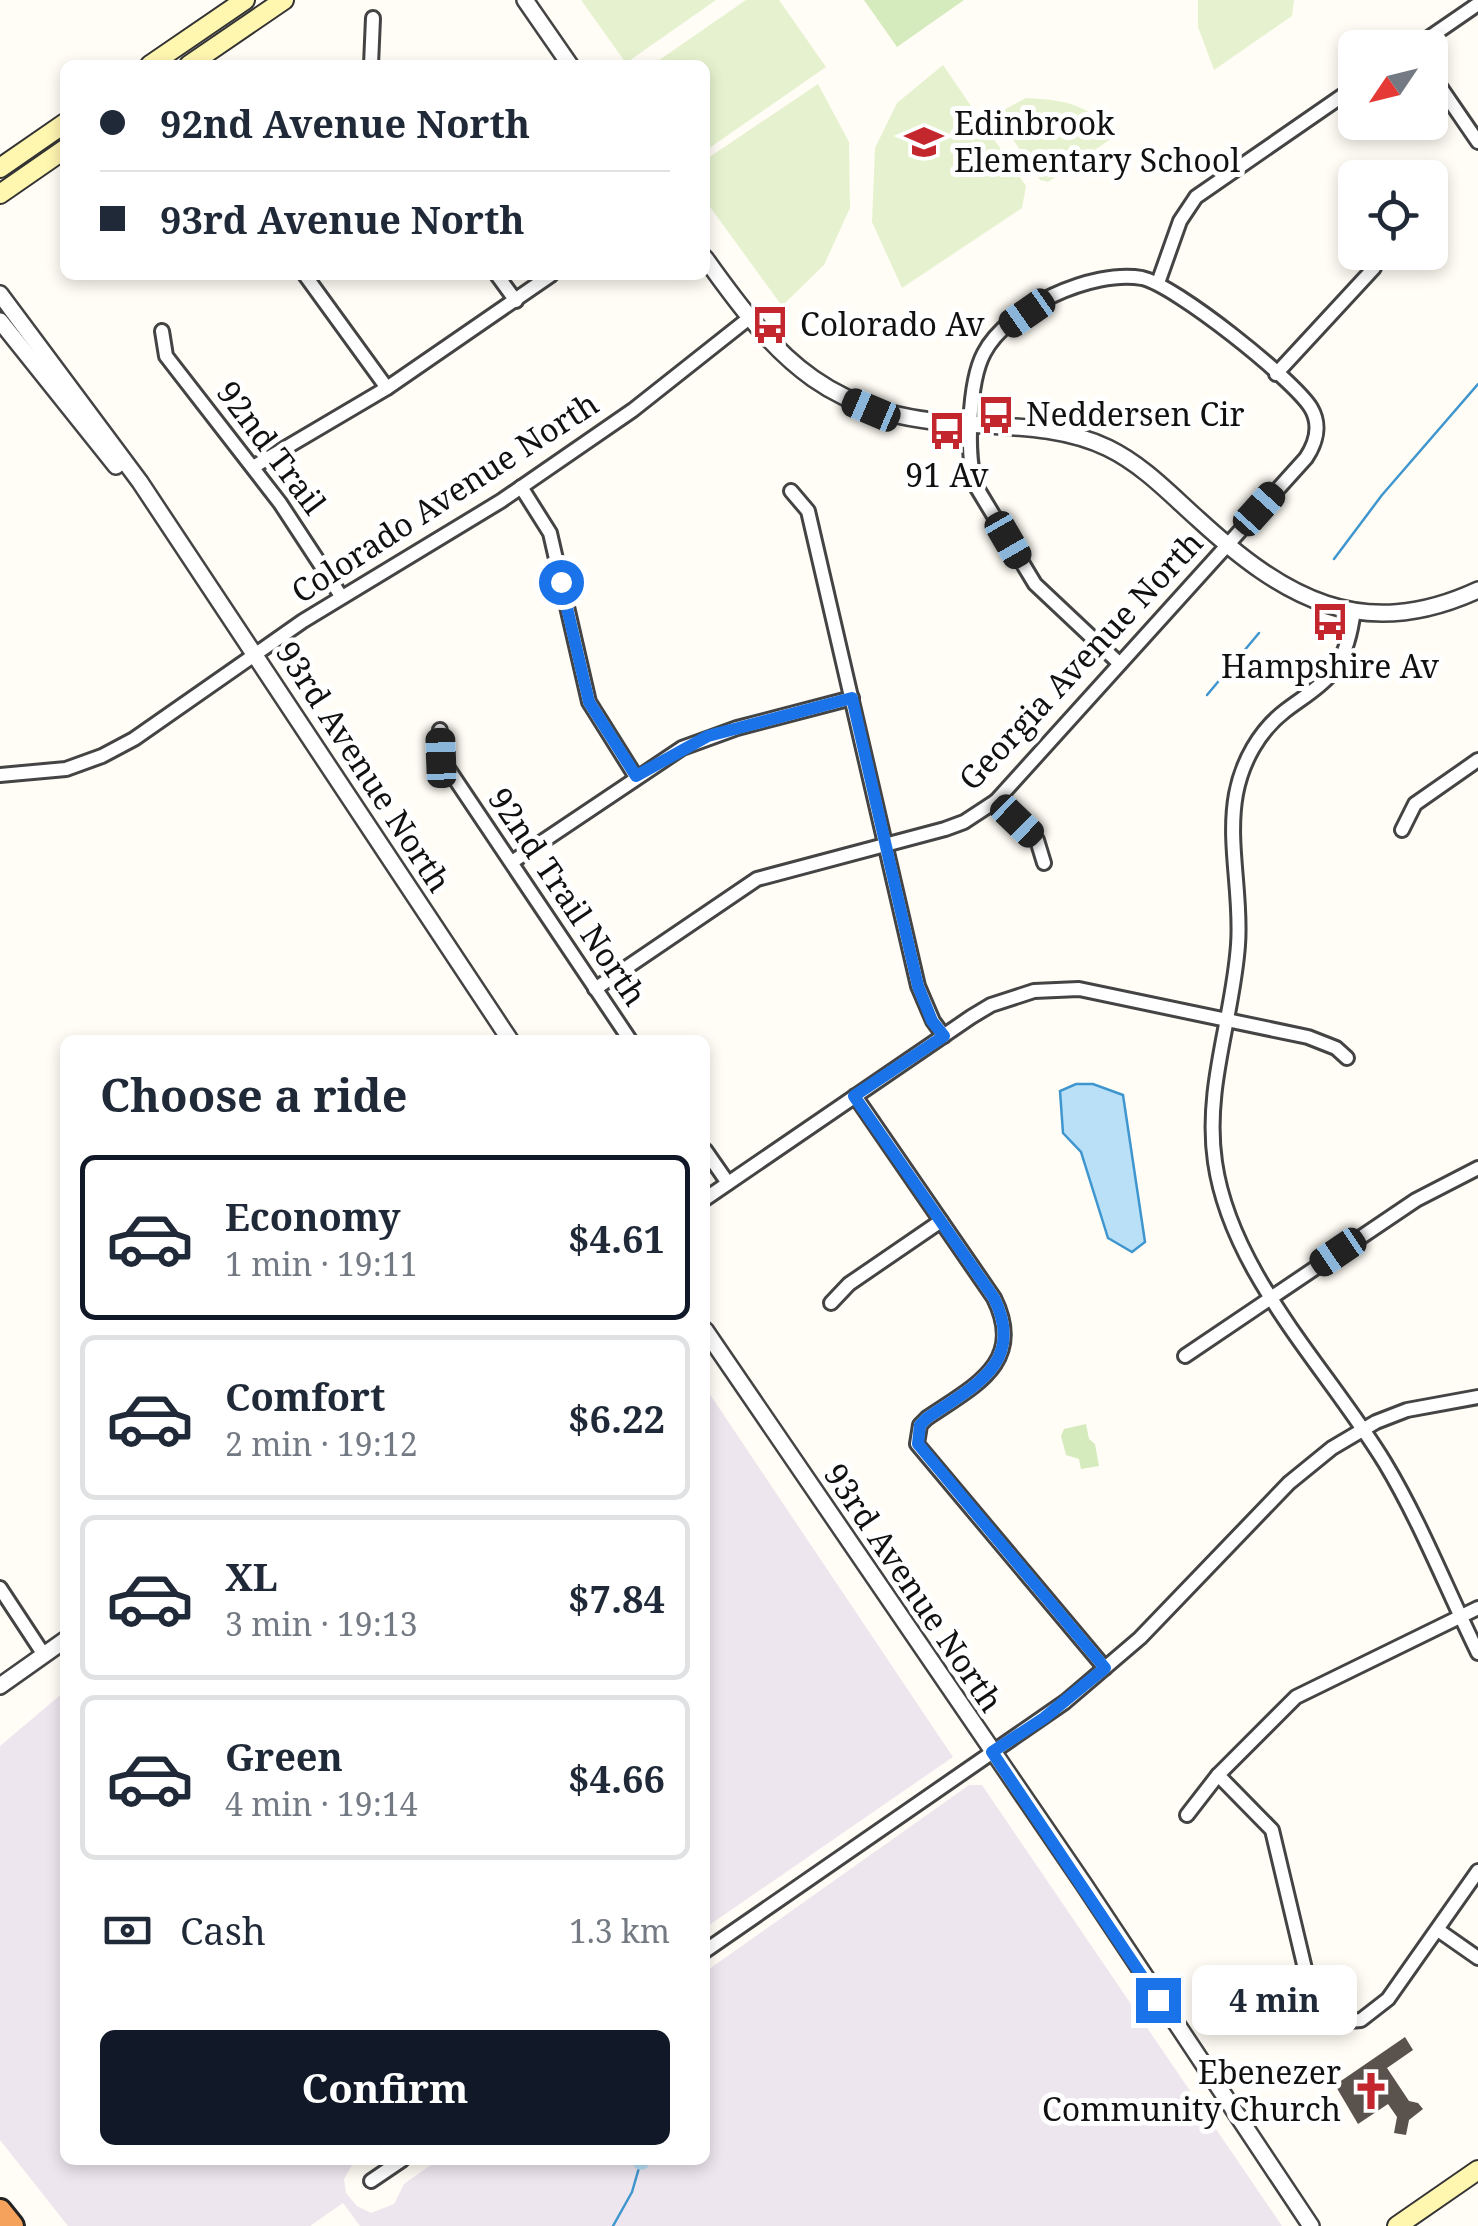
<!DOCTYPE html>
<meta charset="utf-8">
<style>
:root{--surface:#fff;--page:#f6f6f7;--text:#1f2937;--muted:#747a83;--line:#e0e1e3;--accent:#111827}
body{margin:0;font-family:"Noto Serif",serif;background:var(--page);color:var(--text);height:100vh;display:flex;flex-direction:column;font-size:38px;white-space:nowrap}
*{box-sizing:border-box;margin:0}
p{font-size:32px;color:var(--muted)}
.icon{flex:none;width:55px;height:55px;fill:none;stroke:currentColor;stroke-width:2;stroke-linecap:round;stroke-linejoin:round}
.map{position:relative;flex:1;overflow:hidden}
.side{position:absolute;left:60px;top:1035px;width:650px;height:1130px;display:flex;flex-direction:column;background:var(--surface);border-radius:15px;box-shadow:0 5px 15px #0003}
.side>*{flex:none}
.banner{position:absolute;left:60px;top:60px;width:650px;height:220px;border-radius:15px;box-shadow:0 5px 15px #0003;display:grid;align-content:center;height:220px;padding:0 40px;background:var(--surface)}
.needle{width:65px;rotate:235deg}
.fabs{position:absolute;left:1338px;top:30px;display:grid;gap:20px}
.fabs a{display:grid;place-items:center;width:110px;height:110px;border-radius:15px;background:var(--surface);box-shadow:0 5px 15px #0003;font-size:50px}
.end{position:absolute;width:45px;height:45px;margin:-22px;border:12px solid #1a73e8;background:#fff;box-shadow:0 0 0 5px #fff}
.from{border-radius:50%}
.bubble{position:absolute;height:70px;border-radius:15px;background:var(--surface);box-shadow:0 5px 15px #0003;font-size:32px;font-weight:700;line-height:70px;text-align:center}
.car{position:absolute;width:30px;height:60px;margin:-30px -15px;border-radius:12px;box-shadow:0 0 8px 2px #0007;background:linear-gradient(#222 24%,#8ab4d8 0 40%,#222 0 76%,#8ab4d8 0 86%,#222 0)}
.banner b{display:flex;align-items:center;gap:35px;height:95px;font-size:38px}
.banner b+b{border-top:2px solid var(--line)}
.banner i{width:25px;height:25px;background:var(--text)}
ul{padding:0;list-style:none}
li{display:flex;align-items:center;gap:30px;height:165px;margin:0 20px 15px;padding:0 20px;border:5px solid var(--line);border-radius:15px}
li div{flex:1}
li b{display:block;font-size:38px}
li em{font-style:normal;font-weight:700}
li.current{border-color:var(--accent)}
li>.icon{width:90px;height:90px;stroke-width:1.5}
h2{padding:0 40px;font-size:45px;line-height:120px}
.pay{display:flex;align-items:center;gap:25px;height:110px;padding:0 40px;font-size:38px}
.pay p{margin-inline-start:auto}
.primary-button{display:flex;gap:20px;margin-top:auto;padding:20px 40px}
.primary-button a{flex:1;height:115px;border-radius:15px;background:var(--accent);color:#fff;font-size:40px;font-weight:700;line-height:115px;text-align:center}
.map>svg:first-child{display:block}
.industrial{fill:#eee6ef}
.green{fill:#d5ebbd}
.pitch{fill:#e6f2cf}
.water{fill:#b9e0f7;stroke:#3f96cf;stroke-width:2.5}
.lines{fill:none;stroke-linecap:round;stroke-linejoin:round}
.stream{stroke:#3f96cf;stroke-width:2.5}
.river{stroke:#b9e0f7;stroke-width:18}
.building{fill:#5a524d}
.minor-casing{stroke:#444;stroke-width:18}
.tertiary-casing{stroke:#444;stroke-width:20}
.secondary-casing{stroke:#333;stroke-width:22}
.motorway-casing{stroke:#222;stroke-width:28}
.minor{stroke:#fff;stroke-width:12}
.tertiary{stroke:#fff;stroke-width:15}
.secondary{stroke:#fff6b0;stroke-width:18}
.motorway{stroke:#f5a25d;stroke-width:22}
.route{stroke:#1a73e8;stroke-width:12}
.labels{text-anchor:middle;stroke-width:10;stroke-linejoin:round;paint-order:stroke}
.poi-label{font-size:32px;fill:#111;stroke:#fff;text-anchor:start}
.street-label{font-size:32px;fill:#111;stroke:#fff}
</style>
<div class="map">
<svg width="1478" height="2226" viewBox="0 0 1478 2226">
<rect width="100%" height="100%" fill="#fffdf5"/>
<g class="industrial">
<path d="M705,1387L953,1757L705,1928Z"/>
<path d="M65,1691V2160H355L344,2179L346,2193L357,2206L371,2213L394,2204L404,2184L438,2160H705V1972L969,1785H982L1282,2226H360L343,2203L310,2226H68L0,2140V1746Z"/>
</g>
<g class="green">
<path d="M864,0H964L897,47Z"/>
<path d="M1086,1424L1089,1439L1095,1444L1099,1466L1081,1469L1079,1459L1066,1455L1061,1436L1064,1429Z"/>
</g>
<g class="pitch">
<path d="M581,0H716L626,63Z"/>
<path d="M746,0H779L826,67L705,151V65H652Z"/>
<path d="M1198,0H1294L1292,16L1214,70L1198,27Z"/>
<path d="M943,65L1026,186L1022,208L902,288L872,222L875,148L897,103Z"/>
<path d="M818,84L849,142L850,208L824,265L782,306L705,200V160Z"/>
<path d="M1026,98C1070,100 1085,105 1118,134L1048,182L1040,180L996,114Z"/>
</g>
<path class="water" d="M1076,1084H1093L1123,1095L1145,1242L1132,1252L1108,1238L1081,1152L1063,1133L1060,1091Z"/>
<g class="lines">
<g class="stream">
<path d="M1334,559L1382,495L1478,384"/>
<path d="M1207,695L1259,633"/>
<path d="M613,2226L632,2192L641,2161"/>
</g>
<path class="river" d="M641,2160V2161"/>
</g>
<path class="building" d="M1405,2037L1413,2050L1387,2068L1409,2101L1418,2103L1423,2109L1409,2120L1406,2135L1394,2133L1397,2117L1388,2104L1358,2124L1335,2085Z"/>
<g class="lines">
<g class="minor-casing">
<g id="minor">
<path d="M1414,48L1478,4"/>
<path d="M371,65L373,18"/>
<path d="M1430,72L1478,142"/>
<path d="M305,275L387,388"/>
<path d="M497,275L516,301"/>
<path d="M1158,283L1180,221L1196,197L1355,87"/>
<path d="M162,331L166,356L280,503L341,596"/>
<path d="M1276,374L1374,268"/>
<path d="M253,467L387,388L551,275"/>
<path d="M521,487L550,533L589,702L636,777"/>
<path d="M791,491L808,511L918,986L933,1021L944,1036"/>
<path d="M1354,610C1351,632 1346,655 1332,673C1319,689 1300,699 1285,711C1259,731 1242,762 1236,794C1227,843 1242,895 1238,945C1233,1018 1204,1088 1215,1162C1231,1274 1328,1369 1385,1463C1421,1523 1447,1590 1478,1653"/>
<path d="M440,730L441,758L630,1040"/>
<path d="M0,775L66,769L102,756L134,739L303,621L501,501L633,410L748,319"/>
<path d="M996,801L1037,840L1044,863"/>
<path d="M1402,830L1415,804L1478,760"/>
<path d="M512,862L682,748L737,728L852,698"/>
<path d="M595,989L757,879L945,829L964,822L996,801L1306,458C1316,443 1321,425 1311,408C1293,379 1175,285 1142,278C1093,269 1007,308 984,353C969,381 965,459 977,488L1035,584L1120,664"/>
<path d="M855,1096L994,1298C1026,1363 974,1386 927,1418L920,1425L917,1444L1105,1668"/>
<path d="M705,1150L728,1183"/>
<path d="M705,1199L971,1017L991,1005L1034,991L1079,989L1308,1037L1336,1048L1347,1058"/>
<path d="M831,1303L849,1284L941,1221"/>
<path d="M1185,1356L1416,1200L1478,1168"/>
<path d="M0,1588L44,1655"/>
<path d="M1218,1775L1272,1830L1311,1994L1317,2006L1337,2022L1361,2020L1388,1999L1478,1871"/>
<path d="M1187,1815L1218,1775L1296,1697L1478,1608"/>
<path d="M1438,1930L1478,1958"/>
<path d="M705,1951L1065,1702L1140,1638L1289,1483L1332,1448L1376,1422L1407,1410L1478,1397"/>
<path d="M371,2181L402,2160"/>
</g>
</g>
<g class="tertiary-casing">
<g id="tertiary">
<path d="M525,0L570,65"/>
<path d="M705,258C781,365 830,417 967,424C1016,427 1064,427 1108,448C1143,465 1170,494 1198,519C1283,597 1361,644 1478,590"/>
<path d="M0,294L140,482L510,1040"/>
<path d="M0,321L116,466"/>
<path d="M705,1330L1083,1883L1311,2226"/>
<path d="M0,1686L65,1640"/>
</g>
</g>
<g class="secondary-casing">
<g id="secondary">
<path d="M150,65L245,0"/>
<path d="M189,65L284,0"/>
<path d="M0,168L65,123"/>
<path d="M0,194L65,149"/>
<path d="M1397,2226L1478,2170"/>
</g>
</g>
<g class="motorway-casing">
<path id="motorway" d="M0,2211L12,2226"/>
</g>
<use href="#minor" class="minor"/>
<use href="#tertiary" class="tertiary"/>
<use href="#secondary" class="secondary"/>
<use href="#motorway" class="motorway"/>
</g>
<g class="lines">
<path class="route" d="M561,582L589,702L636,776L708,736L852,698L918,986L932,1021L944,1036L854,1096L994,1298C1026,1363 974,1386 927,1418L920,1425L918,1444L1105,1668L1044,1718L992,1752L1158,2000"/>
</g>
<defs>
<g id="school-bare" transform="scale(3)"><path d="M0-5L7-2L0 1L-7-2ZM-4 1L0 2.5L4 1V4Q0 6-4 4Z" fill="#c4262e" stroke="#fff" stroke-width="2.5" paint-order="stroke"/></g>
<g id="bus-bare" transform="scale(3)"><path d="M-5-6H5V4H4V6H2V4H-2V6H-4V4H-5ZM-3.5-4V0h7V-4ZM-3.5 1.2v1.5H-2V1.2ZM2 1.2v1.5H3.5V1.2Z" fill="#c4262e" stroke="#fff" stroke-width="2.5" paint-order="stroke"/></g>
<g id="church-bare" transform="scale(3)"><path d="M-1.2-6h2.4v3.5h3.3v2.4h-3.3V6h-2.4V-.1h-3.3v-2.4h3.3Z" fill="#c4262e" stroke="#fff" stroke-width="2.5" paint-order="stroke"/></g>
</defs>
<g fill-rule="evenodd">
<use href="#school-bare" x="924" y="142"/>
<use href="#bus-bare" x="770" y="325"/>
<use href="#bus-bare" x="996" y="415"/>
<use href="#bus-bare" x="947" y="431"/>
<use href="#bus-bare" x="1330" y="622"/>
<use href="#church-bare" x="1371" y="2091"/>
</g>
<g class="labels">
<g class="poi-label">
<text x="954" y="135">Edinbrook<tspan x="954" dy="37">Elementary School</tspan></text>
<text x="800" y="336">Colorado Av</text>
<text x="1026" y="426">Neddersen Cir</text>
<text x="947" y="487" text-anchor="middle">91 Av</text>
<text x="1330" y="678" text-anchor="middle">Hampshire Av</text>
<text x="1341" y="2084" text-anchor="end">Ebenezer<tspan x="1341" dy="37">Community Church</tspan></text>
</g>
<g class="street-label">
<text transform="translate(271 448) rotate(53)" y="11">92nd Trail</text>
<text transform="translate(445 498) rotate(-33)" y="11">Colorado Avenue North</text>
<text transform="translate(1081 661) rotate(-47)" y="11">Georgia Avenue North</text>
<text transform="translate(363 767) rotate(57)" y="11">93rd Avenue North</text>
<text transform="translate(567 897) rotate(56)" y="11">92nd Trail North</text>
<text transform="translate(913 1588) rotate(56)" y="11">93rd Avenue North</text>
</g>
</g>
</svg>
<div class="fabs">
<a><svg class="needle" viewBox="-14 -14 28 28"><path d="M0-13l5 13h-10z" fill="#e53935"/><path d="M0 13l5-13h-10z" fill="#747a83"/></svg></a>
<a><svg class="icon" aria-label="locate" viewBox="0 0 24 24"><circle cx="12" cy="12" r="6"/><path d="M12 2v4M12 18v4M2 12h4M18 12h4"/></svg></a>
</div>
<i class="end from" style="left:561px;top:582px"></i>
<i class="end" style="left:1158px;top:2000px"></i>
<div class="bubble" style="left:1192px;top:1965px;width:165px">4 min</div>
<i class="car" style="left:1027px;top:313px;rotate:235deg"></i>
<i class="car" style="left:871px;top:410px;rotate:293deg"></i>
<i class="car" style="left:1259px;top:509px;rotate:42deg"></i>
<i class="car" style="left:1008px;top:540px;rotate:150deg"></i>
<i class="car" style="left:441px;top:758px;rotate:358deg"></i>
<i class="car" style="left:1017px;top:821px;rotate:134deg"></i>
<i class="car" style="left:1338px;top:1252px;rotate:236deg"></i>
<div class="banner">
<b><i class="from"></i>92nd Avenue North</b>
<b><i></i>93rd Avenue North</b>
</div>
<section class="side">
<h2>Choose a ride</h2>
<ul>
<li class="current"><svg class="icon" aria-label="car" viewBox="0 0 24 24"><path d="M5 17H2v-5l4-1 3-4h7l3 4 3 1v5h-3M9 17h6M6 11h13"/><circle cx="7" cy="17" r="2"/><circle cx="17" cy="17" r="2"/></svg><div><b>Economy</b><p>1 min · 19:11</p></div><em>$4.61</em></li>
<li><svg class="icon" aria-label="car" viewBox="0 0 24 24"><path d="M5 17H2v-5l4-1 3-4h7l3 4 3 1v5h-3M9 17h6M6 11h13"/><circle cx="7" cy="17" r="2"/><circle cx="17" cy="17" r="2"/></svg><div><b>Comfort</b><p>2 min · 19:12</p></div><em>$6.22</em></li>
<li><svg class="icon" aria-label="car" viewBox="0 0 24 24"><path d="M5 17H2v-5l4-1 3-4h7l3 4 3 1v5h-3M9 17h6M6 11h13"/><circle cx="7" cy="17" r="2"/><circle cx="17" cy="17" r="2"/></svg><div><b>XL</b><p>3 min · 19:13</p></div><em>$7.84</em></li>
<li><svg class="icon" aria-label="car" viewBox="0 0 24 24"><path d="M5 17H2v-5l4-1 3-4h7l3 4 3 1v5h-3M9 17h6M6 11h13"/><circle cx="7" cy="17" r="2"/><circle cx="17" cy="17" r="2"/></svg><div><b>Green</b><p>4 min · 19:14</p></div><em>$4.66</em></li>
</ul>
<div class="pay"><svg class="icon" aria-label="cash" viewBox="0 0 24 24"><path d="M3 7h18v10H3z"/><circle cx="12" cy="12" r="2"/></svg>Cash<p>1.3 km</p></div>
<div class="primary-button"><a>Confirm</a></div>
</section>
</div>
